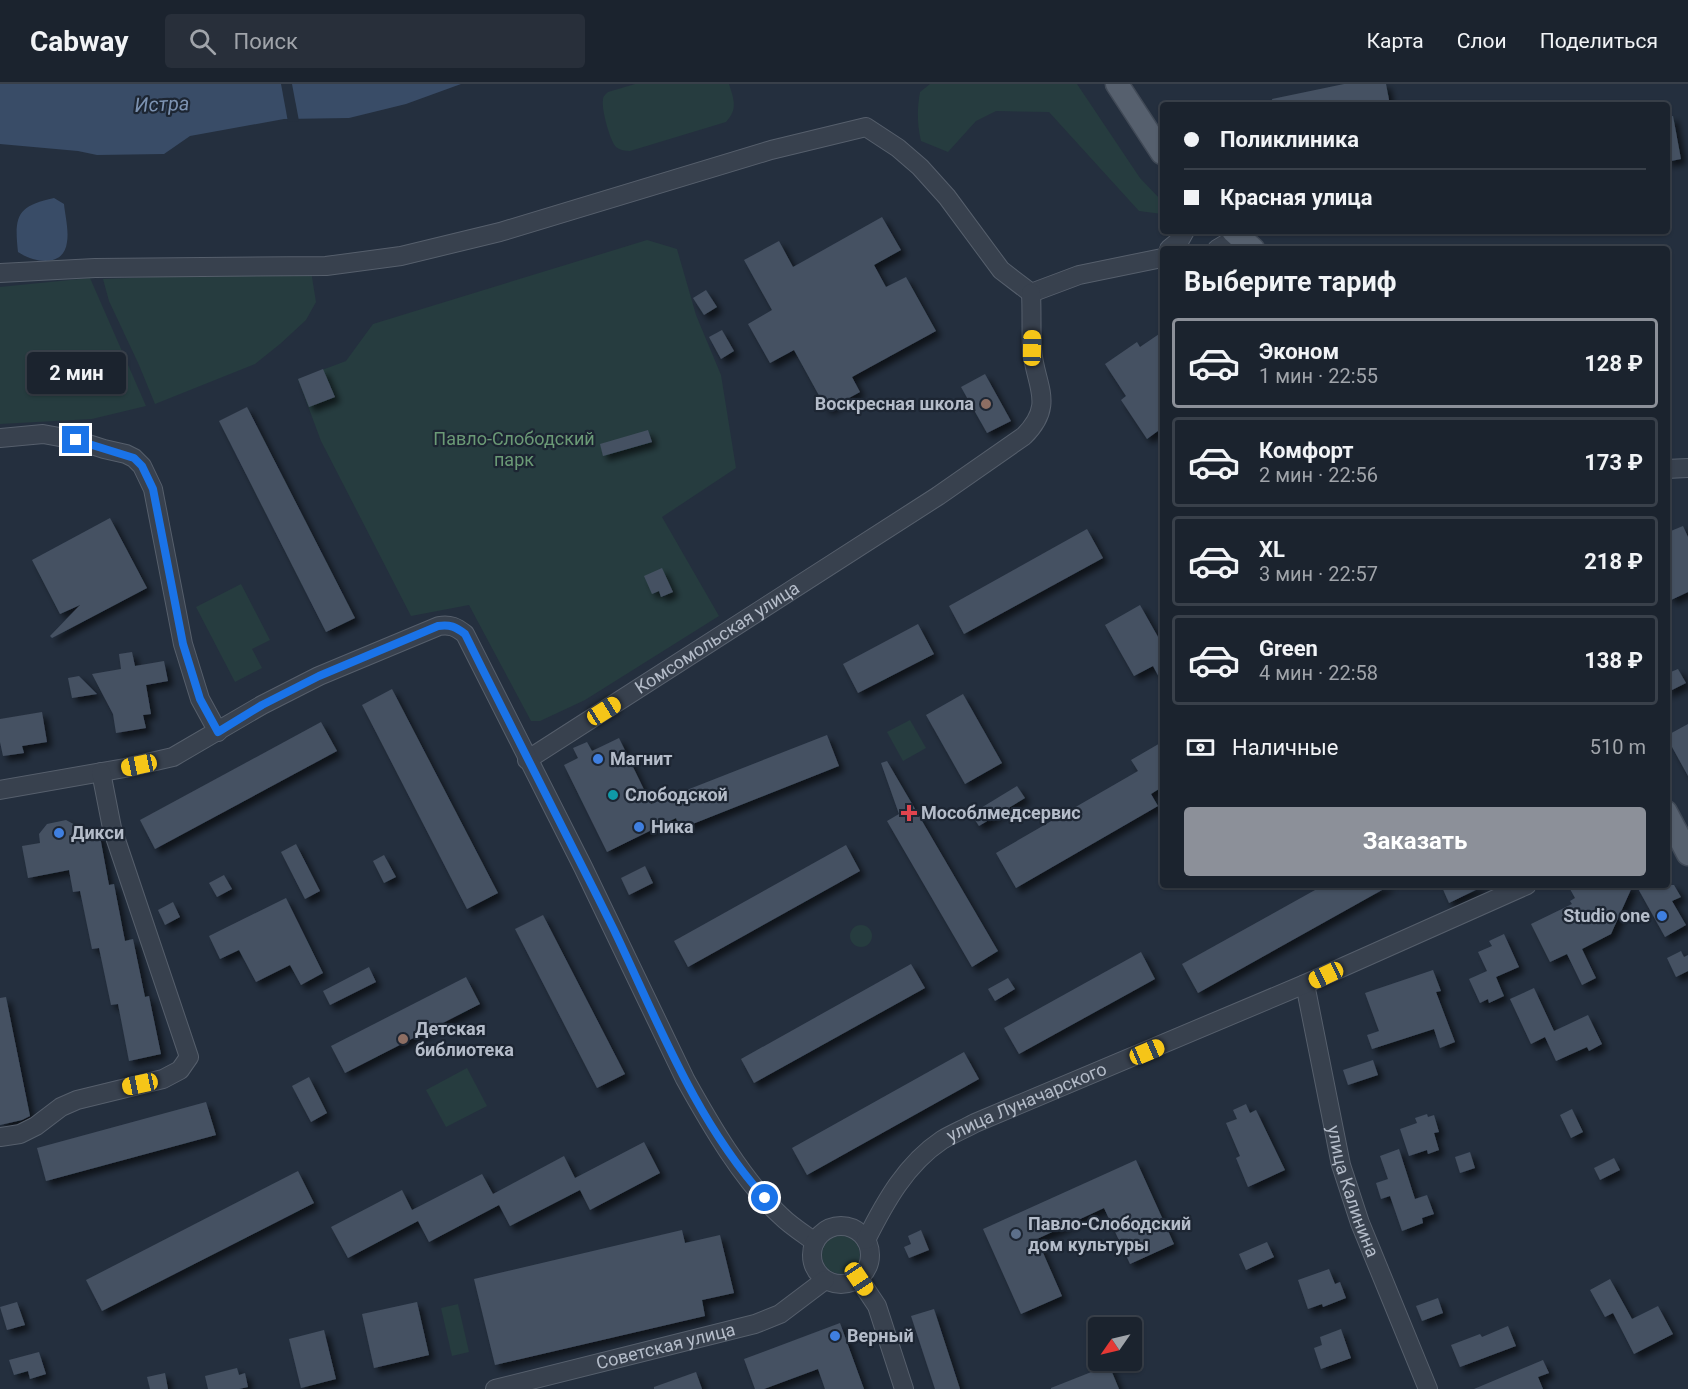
<!DOCTYPE html>
<html lang="ru">
<meta charset="utf-8">
<style>
:root{--surface:#1b232e;--page:#282f3a;--text:#f1f3f6;--muted:#a0a4aa;--line:#39404a;--accent:#8c9099}
body{margin:0;font-family:Roboto,sans-serif;background:var(--page);color:var(--text);height:100vh;display:flex;flex-direction:column;font-size:22px;white-space:nowrap}
*{box-sizing:border-box;margin:0}
p{font-size:20px;color:var(--muted)}
.icon{flex:none;width:33px;height:33px;fill:none;stroke:currentColor;stroke-width:2;stroke-linecap:round;stroke-linejoin:round}
.map{position:relative;flex:1;overflow:hidden}
.side{position:absolute;left:1160px;top:162px;width:510px;height:642px;display:flex;flex-direction:column;background:var(--surface);border-radius:6px;box-shadow:0 2px 4px #0004,0 0 0 2px var(--line)}
.side>*{flex:none}
.banner{position:absolute;left:1160px;top:18px;width:510px;height:132px;border-radius:6px;box-shadow:0 2px 4px #0004,0 0 0 2px var(--line);display:grid;align-content:center;height:132px;padding:0 24px;background:var(--surface)}
.needle{width:39px;rotate:236deg}
.controls{position:absolute;left:1088px;top:1233px;display:grid;gap:12px}
.controls a{display:grid;place-items:center;width:54px;height:54px;border-radius:6px;background:var(--surface);box-shadow:0 2px 4px #0004,0 0 0 2px var(--line);font-size:30px}
.end{position:absolute;width:27px;height:27px;margin:-14px;border:8px solid #1a73e8;background:#fff;box-shadow:0 0 0 3px #fff}
.from{border-radius:50%}
.bubble{position:absolute;height:42px;border-radius:6px;background:var(--surface);box-shadow:0 2px 4px #0004,0 0 0 2px var(--line);font-size:20px;font-weight:700;line-height:42px;text-align:center}
.car{position:absolute;width:18px;height:36px;margin:-18px -9px;border-radius:8px;box-shadow:0 0 4px 2px #0007;background:linear-gradient(#f5c518 24%,#345 0 40%,#f5c518 0 76%,#345 0 86%,#f5c518 0)}
.banner b{display:flex;align-items:center;gap:21px;height:57px;font-size:22px}
.banner b+b{border-top:2px solid var(--line)}
.banner i{width:15px;height:15px;background:var(--text)}
ul{padding:0;list-style:none}
li{display:flex;align-items:center;gap:18px;height:90px;margin:0 12px 9px;padding:0 12px;border:3px solid var(--line);border-radius:6px}
li div{flex:1}
li b{display:block;font-size:22px}
li em{font-style:normal;font-weight:700}
li.active{border-color:var(--accent)}
li>.icon{width:54px;height:54px;stroke-width:1.5}
h2{padding:0 24px;font-size:27px;line-height:72px}
.pay{display:flex;align-items:center;gap:15px;height:66px;padding:0 24px;font-size:22px}
.pay p{margin-inline-start:auto}
.primary-button{display:flex;gap:12px;margin-top:auto;padding:12px 24px}
.primary-button a{flex:1;height:69px;border-radius:6px;background:var(--accent);color:#fff;font-size:24px;font-weight:700;line-height:69px;text-align:center}
header{display:flex;align-items:center;gap:36px;box-sizing:border-box;height:84px;padding:0 30px;background:var(--surface);border-bottom:2px solid var(--line)}
header strong{font-size:28px}
nav{display:flex;gap:33px;margin-inline-start:auto;font-size:21px}
.search{width:420px;height:54px;background:var(--page);display:flex;align-items:center;gap:15px;box-sizing:border-box;padding:0 21px;border-radius:6px;color:var(--muted);font-size:22px}
.map>svg:first-child{display:block}
.green{fill:#263c3f}
.water{fill:#394c67}
.pier{fill:#242f3e}
.building{fill:#455162;filter:url(#shadow)}
.lines{fill:none;stroke-linecap:round;stroke-linejoin:round}
.minor-casing{stroke:#565f6c;stroke-width:20}
.major-casing{stroke:#414a57;stroke-width:25}
.minor{stroke:#38414e;stroke-width:18}
.major{stroke:#56606e;stroke-width:22}
.route{stroke:#1a73e8;stroke-width:8}
.education-dot{fill:#8d6e63;stroke:#1d2633;stroke-width:2}
.shop-dot{fill:#3f7fe0;stroke:#1d2633;stroke-width:2}
.culture-dot{fill:#0f9aa8;stroke:#1d2633;stroke-width:2}
.health-dot{fill:#e0444e;stroke:#1d2633;stroke-width:2}
.service-dot{fill:#5c6f8a;stroke:#1d2633;stroke-width:2}
.labels{text-anchor:middle;stroke-width:4.5;stroke-linejoin:round;paint-order:stroke}
.poi-label{font-size:18px;font-weight:bold;fill:#b4bcc9;stroke:#1d2633;text-anchor:start}
.park-label{font-size:18px;fill:#6b9a76;stroke:#1d2633}
.street-label{font-size:18px;fill:#b4bcc9;stroke:#1d2633}
.water-label{font-size:20px;font-style:italic;fill:#7c92b1;stroke:#1d2633}
</style>
<header>
<strong>Cabway</strong>
<div class="search"><svg class="icon" aria-label="search" viewBox="0 0 24 24"><circle cx="10" cy="10" r="6"/><path d="M15 15l6 6"/></svg>Поиск</div>
<nav><a>Карта</a><a>Слои</a><a>Поделиться</a></nav>
</header>
<div class="map">
<svg width="1688" height="1305" viewBox="0 0 1688 1305">
<defs>
<filter id="shadow"><feDropShadow dx="5" dy="5" stdDeviation="3" flood-color="#0009"/></filter>
</defs>
<rect width="100%" height="100%" fill="#242f3e"/>
<g class="green">
<path d="M635,0H729C734,16 738,25 726,38L630,67C625,67 620,66 616,63C610,57 601,24 603,16C603,12 605,11 608,8Z"/>
<path d="M930,0H1077L1140,94L1160,115L1162,120V130L1139,127L1049,28L996,27L976,37L948,68L921,57C917,40 917,25 920,8Z"/>
<path d="M647,156L677,165L696,231L721,291L736,384L662,433L719,532L585,616L540,637H531L469,521L411,532L321,357L298,295L346,277L373,240Z"/>
<path d="M311,187L316,218L306,236L280,260L255,280L155,320L139,281L109,217L103,195Z"/>
<path d="M90,194L146,322L92,335L0,340V203Z"/>
<path d="M241,500L270,556L252,565L262,584L235,598L196,523Z"/>
<path d="M910,636L926,664L903,677L887,648Z"/>
<circle cx="861" cy="852" r="11"/>
<path d="M467,984L487,1022L446,1043L426,1006Z"/>
<circle cx="841" cy="1171" r="19"/>
<path d="M458,1220L469,1268L452,1272L441,1224Z"/>
</g>
<g class="water">
<path d="M0,0H461L406,20L349,34L284,35L190,52L164,70L97,71L78,67L0,60Z"/>
<path d="M54,114L64,120C65,131 69,146 67,158C64,184 34,179 18,168C14,132 17,122 54,114Z"/>
</g>
<path class="pier" d="M281,0H292L299,37L288,38Z"/>
<g class="building">
<path d="M1344,0H1386L1390,21H1273L1272,15Z"/>
<path d="M1673,32L1681,75L1666,78V33Z"/>
<path d="M882,133L901,166L874,181L886,203L906,193L936,247L852,293L860,308L827,326L794,266L770,279L748,240L772,226L744,176L779,157L793,183Z"/>
<path d="M706,206L717,223L704,231L693,214Z"/>
<path d="M722,246L734,267L721,275L709,253Z"/>
<path d="M1162,248V344L1147,355L1121,316L1126,312L1105,280L1137,258L1140,263Z"/>
<path d="M323,285L335,313L309,323L298,295Z"/>
<path d="M985,290L1011,337L987,349L961,303Z"/>
<path d="M247,323L355,534L326,548L219,337Z"/>
<path d="M648,346L652,358L603,372L600,360Z"/>
<path d="M110,434L147,504L52,554L50,552L80,521L60,530L32,476Z"/>
<path d="M1683,442L1688,453V508L1671,516L1666,506V449Z"/>
<path d="M1087,445L1103,474L964,550L949,522Z"/>
<path d="M662,484L673,508L661,513L659,507L652,510L644,492Z"/>
<path d="M1140,521L1162,560V599L1153,582L1134,592L1105,541Z"/>
<path d="M918,540L934,570L858,609L843,580Z"/>
<path d="M132,568L135,582L164,577L168,597L146,601L151,630L143,631L146,644L116,649L113,630L92,590L121,585L119,570Z"/>
<path d="M1678,585L1686,599L1666,609V590Z"/>
<path d="M79,592L97,610L72,614L68,594Z"/>
<path d="M392,605L498,809L467,825L362,621Z"/>
<path d="M963,610L1002,679L965,700L926,631Z"/>
<path d="M42,628L47,658L22,662L24,669L3,672L0,658V635Z"/>
<path d="M321,638L337,667L155,765L140,736Z"/>
<path d="M1688,640V692L1666,652Z"/>
<path d="M827,651L839,682L680,745L676,734L607,768L564,681L578,674L573,664L587,658L592,667L619,654L651,720Z"/>
<path d="M1162,658V703L1151,710L1158,722L1016,804L996,769L1138,687L1131,676Z"/>
<path d="M887,677L998,867L972,883L887,737L899,730L881,679Z"/>
<path d="M1017,702L1025,714L979,742L971,730Z"/>
<path d="M66,736L77,742L79,751L99,747L109,801L114,800L125,857L133,855L145,913L149,912L161,970L129,977L118,920L111,921L99,864L92,865L80,807L73,808L69,786L28,794L22,762L40,759L39,750L47,740Z"/>
<path d="M296,760L320,807L305,815L281,768Z"/>
<path d="M846,761L860,787L688,883L674,857Z"/>
<path d="M384,771L396,793L384,799L373,777Z"/>
<path d="M645,782L653,799L629,811L621,794Z"/>
<path d="M224,791L232,805L217,813L209,799Z"/>
<path d="M1324,801H1391L1198,909L1182,880Z"/>
<path d="M1441,801H1486L1449,819Z"/>
<path d="M1577,801H1633L1611,850L1582,865L1596,894L1582,901L1567,870L1550,878L1531,840L1572,820L1570,817L1575,814L1570,805Z"/>
<path d="M1636,801H1674L1681,813L1672,817L1686,841L1665,853Z"/>
<path d="M286,814L323,889L301,901L290,881L256,898L239,866L220,875L209,852Z"/>
<path d="M173,818L180,833L165,841L158,826Z"/>
<path d="M543,831L625,990L597,1004L515,845Z"/>
<path d="M1504,850L1519,883L1496,893L1504,912L1489,919L1488,915L1480,919L1469,895L1487,887L1478,868L1492,862L1489,857Z"/>
<path d="M1681,867L1684,873L1688,871V887L1676,893L1667,874Z"/>
<path d="M1141,868L1155,895L1019,970L1004,944Z"/>
<path d="M911,880L925,904L754,999L741,975Z"/>
<path d="M369,883L376,898L330,921L323,907Z"/>
<path d="M1433,886L1441,907L1436,908L1455,958L1440,964L1434,945L1372,965L1367,951L1379,947L1365,909Z"/>
<path d="M466,893L480,920L345,989L331,962Z"/>
<path d="M1008,894L1015,905L995,917L988,905Z"/>
<path d="M1534,904L1554,947L1588,931L1602,960L1589,967L1587,963L1556,977L1545,953L1531,960L1510,915Z"/>
<path d="M6,913L30,1032L22,1036L0,1041V914Z"/>
<path d="M964,968L979,995L807,1091L792,1064Z"/>
<path d="M1373,976L1378,991L1348,1001L1343,986Z"/>
<path d="M309,993L327,1029L311,1038L292,1002Z"/>
<path d="M206,1018L216,1051L46,1097L37,1064Z"/>
<path d="M1246,1020L1250,1029L1256,1026L1285,1086L1248,1103L1236,1074L1240,1072L1226,1039L1237,1035L1233,1026Z"/>
<path d="M1572,1025L1583,1048L1571,1054L1560,1031Z"/>
<path d="M1427,1030L1428,1033L1434,1031L1439,1048L1434,1049L1439,1066L1428,1070L1427,1066L1409,1072L1400,1045L1417,1039L1415,1034Z"/>
<path d="M644,1058L660,1089L590,1126L580,1106L510,1142L499,1121L429,1158L418,1137L348,1174L331,1143L402,1106L412,1126L482,1090L493,1110L564,1072L575,1094Z"/>
<path d="M1399,1065L1415,1115L1427,1111L1434,1130L1422,1134L1423,1139L1402,1147L1390,1112L1381,1115L1376,1099L1388,1095L1380,1072Z"/>
<path d="M1470,1068L1475,1084L1460,1089L1455,1073Z"/>
<path d="M1614,1074L1620,1086L1600,1096L1594,1084Z"/>
<path d="M1136,1076L1174,1160L1130,1180L1104,1124L1037,1155L1062,1212L1021,1230L983,1145Z"/>
<path d="M298,1087L314,1119L102,1227L86,1196Z"/>
<path d="M682,1146L685,1159L720,1151L734,1209L702,1216L705,1232L495,1281L474,1195Z"/>
<path d="M921,1146L929,1166L909,1174L904,1163L911,1160L908,1152Z"/>
<path d="M1267,1158L1274,1173L1246,1186L1239,1170Z"/>
<path d="M1329,1185L1335,1200L1340,1198L1346,1214L1323,1223L1322,1220L1308,1225L1298,1196Z"/>
<path d="M1610,1195L1632,1235L1658,1222L1673,1250L1634,1270L1613,1229L1605,1233L1590,1206Z"/>
<path d="M1438,1214L1443,1229L1422,1237L1416,1222Z"/>
<path d="M17,1218L25,1241L7,1246L0,1223Z"/>
<path d="M417,1218L429,1271L374,1284L362,1230Z"/>
<path d="M934,1225L960,1305H935L911,1232Z"/>
<path d="M840,1239L864,1305H825L818,1285L764,1305H755L744,1275Z"/>
<path d="M1508,1242L1516,1262L1460,1283L1451,1261L1480,1250L1482,1253Z"/>
<path d="M1341,1245L1351,1274L1321,1285L1314,1264L1322,1261L1320,1253Z"/>
<path d="M324,1246L336,1295L301,1304L289,1255Z"/>
<path d="M39,1268L46,1290L30,1295L28,1287L14,1291L9,1276Z"/>
<path d="M1543,1276L1549,1289L1538,1293L1543,1305H1474Z"/>
<path d="M1109,1281L1119,1305H1051V1304Z"/>
<path d="M237,1284L239,1291L245,1289L248,1303L239,1305H208L205,1292Z"/>
<path d="M696,1288L702,1305H654V1303Z"/>
<path d="M165,1289L168,1305H150L147,1293Z"/>
</g>
<g class="lines">
<g class="minor-casing">
<g id="minor">
<path d="M1169,165L1180,156L1185,147"/>
<path d="M1217,165L1227,159L1235,149"/>
<path d="M0,189L95,184L326,182L401,172L500,148L771,66L866,43L898,64L920,83L947,113L1001,186L1031,209"/>
<path d="M1031,209L1079,191L1162,174"/>
<path d="M0,354L43,350L76,356L104,365L126,370L134,374L142,382L153,405L183,560L200,615L218,648"/>
<path d="M1666,385L1688,384"/>
<path id="s1" d="M527,676L938,412L1024,352C1056,320 1035,302 1032,265C1031,247 1032,228 1031,209"/>
<path d="M0,706L125,684L173,673L262,621L319,592L439,542C450,540 456,543 465,550L583,783L685,995C710,1040 743,1097 781,1132C791,1142 804,1150 815,1158"/>
<path id="s2" d="M1305,900L1341,1081L1360,1139L1428,1305"/>
<path d="M0,1053L20,1050L36,1042L61,1023L77,1016L163,995L180,986L189,973L112,744L101,688"/>
<circle cx="841" cy="1171" r="29"/>
<path id="s3" d="M866,1156C885,1118 906,1080 942,1056C952,1050 964,1045 975,1039L1305,900L1527,801"/>
<path d="M859,1195L877,1222L904,1305"/>
<path id="s4" d="M495,1305L755,1240L780,1230L825,1196"/>
</g>
</g>
<g class="major-casing">
<g id="major">
<path d="M1117,0L1162,69"/>
<path d="M1233,147L1253,165"/>
<path d="M1666,728L1688,770"/>
</g>
</g>
<use href="#minor" class="minor"/>
<use href="#major" class="major"/>
</g>
<g class="lines">
<path class="route" d="M76,356L134,374L142,382L153,405L183,560L200,615L218,648L262,621L319,592L438,542C450,540 456,543 465,550C514,649 565,747 614,846C658,938 696,1038 765,1114"/>
</g>
<g class="education-dot">
<circle cx="986" cy="320" r="6"/>
<circle cx="403" cy="955" r="6"/>
</g>
<g class="shop-dot">
<circle cx="598" cy="675" r="6"/>
<circle cx="639" cy="743" r="6"/>
<circle cx="59" cy="749" r="6"/>
<circle cx="1662" cy="832" r="6"/>
<circle cx="835" cy="1252" r="6"/>
</g>
<circle class="culture-dot" cx="613" cy="711" r="6"/>
<path class="health-dot" d="M906 720h6v6h6v6h-6v6h-6v-6h-6v-6h6z"/>
<circle class="service-dot" cx="1016" cy="1150" r="6"/>
<g class="labels">
<g class="poi-label">
<text x="974" y="326" text-anchor="end">Воскресная школа</text>
<text x="610" y="681">Магнит</text>
<text x="625" y="717">Слободской</text>
<text x="921" y="735">Мособлмедсервис</text>
<text x="651" y="749">Ника</text>
<text x="71" y="755">Дикси</text>
<text x="1650" y="838" text-anchor="end">Studio one</text>
<text x="415" y="951">Детская<tspan x="415" dy="21">библиотека</tspan></text>
<text x="1028" y="1146">Павло-Слободский<tspan x="1028" dy="21">дом культуры</tspan></text>
<text x="847" y="1258">Верный</text>
</g>
<g class="park-label">
<text x="514" y="361">Павло-Слободский<tspan x="514" dy="21">парк</tspan></text>
</g>
<g class="street-label">
<text dy="6" stroke="none"><textPath href="#s1" startOffset="226">Комсомольская улица</textPath></text>
<text dy="6" stroke="none"><textPath href="#s3" startOffset="220">улица Луначарского</textPath></text>
<text dy="6" stroke="none"><textPath href="#s2" startOffset="213">улица Калинина</textPath></text>
<text dy="6" stroke="none"><textPath href="#s4" startOffset="176">Советская улица</textPath></text>
</g>
<g class="water-label">
<text transform="translate(162 20) rotate(-2)" y="7">Истра</text>
</g>
</g>
</svg>
<div class="controls">
<a><svg class="needle" viewBox="-14 -14 28 28"><path d="M0-13l5 13h-10z" fill="#e53935"/><path d="M0 13l5-13h-10z" fill="#a0a4aa"/></svg></a>
</div>
<i class="end from" style="left:765px;top:1114px"></i>
<i class="end" style="left:76px;top:356px"></i>
<div class="bubble" style="left:27px;top:268px;width:99px">2 мин</div>
<i class="car" style="left:1032px;top:264px;rotate:1deg"></i>
<i class="car" style="left:604px;top:627px;rotate:58deg"></i>
<i class="car" style="left:139px;top:681px;rotate:258deg"></i>
<i class="car" style="left:1326px;top:891px;rotate:245deg"></i>
<i class="car" style="left:1147px;top:968px;rotate:67deg"></i>
<i class="car" style="left:140px;top:1000px;rotate:258deg"></i>
<i class="car" style="left:859px;top:1195px;rotate:146deg"></i>
<div class="banner">
<b><i class="from"></i>Поликлиника</b>
<b><i></i>Красная улица</b>
</div>
<section class="side">
<h2>Выберите тариф</h2>
<ul>
<li class="active"><svg class="icon" aria-label="car" viewBox="0 0 24 24"><path d="M5 17H2v-5l4-1 3-4h7l3 4 3 1v5h-3M9 17h6M6 11h13"/><circle cx="7" cy="17" r="2"/><circle cx="17" cy="17" r="2"/></svg><div><b>Эконом</b><p>1 мин · 22:55</p></div><em>128 ₽</em></li>
<li><svg class="icon" aria-label="car" viewBox="0 0 24 24"><path d="M5 17H2v-5l4-1 3-4h7l3 4 3 1v5h-3M9 17h6M6 11h13"/><circle cx="7" cy="17" r="2"/><circle cx="17" cy="17" r="2"/></svg><div><b>Комфорт</b><p>2 мин · 22:56</p></div><em>173 ₽</em></li>
<li><svg class="icon" aria-label="car" viewBox="0 0 24 24"><path d="M5 17H2v-5l4-1 3-4h7l3 4 3 1v5h-3M9 17h6M6 11h13"/><circle cx="7" cy="17" r="2"/><circle cx="17" cy="17" r="2"/></svg><div><b>XL</b><p>3 мин · 22:57</p></div><em>218 ₽</em></li>
<li><svg class="icon" aria-label="car" viewBox="0 0 24 24"><path d="M5 17H2v-5l4-1 3-4h7l3 4 3 1v5h-3M9 17h6M6 11h13"/><circle cx="7" cy="17" r="2"/><circle cx="17" cy="17" r="2"/></svg><div><b>Green</b><p>4 мин · 22:58</p></div><em>138 ₽</em></li>
</ul>
<div class="pay"><svg class="icon" aria-label="cash" viewBox="0 0 24 24"><path d="M3 7h18v10H3z"/><circle cx="12" cy="12" r="2"/></svg>Наличные<p>510 m</p></div>
<div class="primary-button"><a>Заказать</a></div>
</section>
</div>
